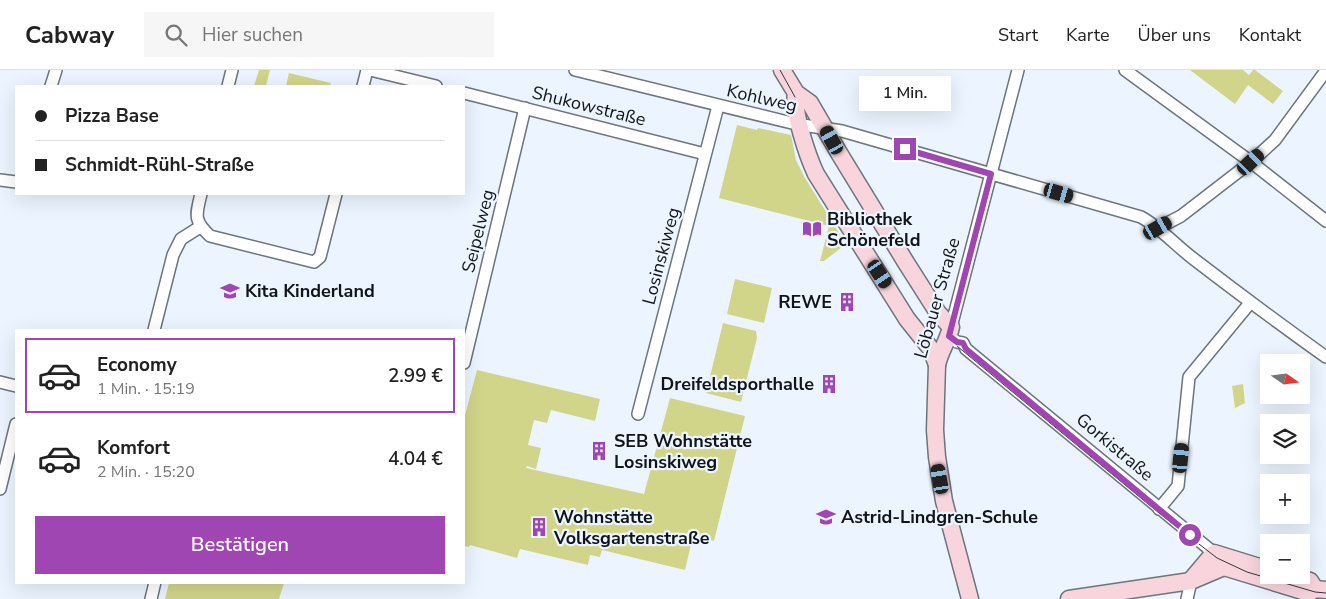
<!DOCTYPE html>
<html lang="de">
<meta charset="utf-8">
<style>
:root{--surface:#fff;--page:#f6f6f6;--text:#222;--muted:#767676;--line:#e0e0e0;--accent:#9f46b2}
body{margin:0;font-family:"Nunito Sans",sans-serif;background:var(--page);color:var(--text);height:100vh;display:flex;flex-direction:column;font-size:19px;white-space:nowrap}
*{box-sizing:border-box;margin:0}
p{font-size:16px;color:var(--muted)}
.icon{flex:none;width:28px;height:28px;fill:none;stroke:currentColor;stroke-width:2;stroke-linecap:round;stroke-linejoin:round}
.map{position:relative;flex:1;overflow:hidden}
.panel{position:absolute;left:15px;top:259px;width:450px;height:255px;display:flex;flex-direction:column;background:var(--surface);border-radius:0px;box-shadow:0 5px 20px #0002}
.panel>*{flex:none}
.hud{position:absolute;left:15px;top:15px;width:450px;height:110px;border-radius:0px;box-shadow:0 5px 20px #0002;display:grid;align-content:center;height:110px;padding:0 20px;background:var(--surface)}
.needle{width:32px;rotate:104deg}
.tools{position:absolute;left:1260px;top:284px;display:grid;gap:10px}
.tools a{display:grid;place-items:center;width:50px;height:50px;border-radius:0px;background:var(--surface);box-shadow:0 5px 20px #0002;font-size:25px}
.end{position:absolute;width:22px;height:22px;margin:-11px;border:6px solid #9f46b2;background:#fff;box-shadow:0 0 0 2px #fff}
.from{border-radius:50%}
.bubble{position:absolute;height:35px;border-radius:0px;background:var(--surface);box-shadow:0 5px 20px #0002;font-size:16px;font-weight:600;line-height:35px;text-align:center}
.car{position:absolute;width:15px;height:30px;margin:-15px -8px;border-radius:6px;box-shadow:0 0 4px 1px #0007;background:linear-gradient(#222 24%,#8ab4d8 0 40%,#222 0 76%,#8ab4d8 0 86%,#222 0)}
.hud b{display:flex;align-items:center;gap:18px;height:48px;font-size:19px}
.hud b+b{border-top:1px solid var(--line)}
.hud i{width:12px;height:12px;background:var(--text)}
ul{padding:9px 0 0;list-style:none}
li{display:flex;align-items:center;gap:15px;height:75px;margin:0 10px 8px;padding:0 10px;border:2px solid transparent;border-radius:0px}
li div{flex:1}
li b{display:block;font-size:19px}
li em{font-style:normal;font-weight:600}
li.on{border-color:var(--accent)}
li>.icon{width:45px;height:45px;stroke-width:1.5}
.cta{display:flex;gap:10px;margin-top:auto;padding:10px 20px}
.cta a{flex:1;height:58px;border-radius:0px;background:var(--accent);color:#fff;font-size:20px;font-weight:600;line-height:58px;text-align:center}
header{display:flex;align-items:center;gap:30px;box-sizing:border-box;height:70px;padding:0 25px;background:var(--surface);border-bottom:1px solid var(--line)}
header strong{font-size:24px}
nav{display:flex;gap:28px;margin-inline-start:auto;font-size:18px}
.search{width:350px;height:45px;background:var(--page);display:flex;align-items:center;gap:12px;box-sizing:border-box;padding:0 18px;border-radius:0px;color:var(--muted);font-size:19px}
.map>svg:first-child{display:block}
.green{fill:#d1d58a}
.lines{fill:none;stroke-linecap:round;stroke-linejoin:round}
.street-casing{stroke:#6c747c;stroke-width:14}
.secondary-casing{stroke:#6c747c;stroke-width:19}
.street{stroke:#fff;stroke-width:11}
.secondary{stroke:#f8d5dd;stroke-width:16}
.tram{stroke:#33373c;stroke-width:1}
.route{stroke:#9f46b2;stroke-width:6}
.labels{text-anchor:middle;stroke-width:4.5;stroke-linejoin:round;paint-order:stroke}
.street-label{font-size:18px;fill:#111418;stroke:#ecf5ff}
.poi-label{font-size:18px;font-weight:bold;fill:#111418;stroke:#ecf5ff;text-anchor:start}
</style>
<header>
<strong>Cabway</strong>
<div class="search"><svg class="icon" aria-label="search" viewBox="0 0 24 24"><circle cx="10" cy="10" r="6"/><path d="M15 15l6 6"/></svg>Hier suchen</div>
<nav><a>Start</a><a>Karte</a><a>Über uns</a><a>Kontakt</a></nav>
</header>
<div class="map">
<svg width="1326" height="529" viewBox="0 0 1326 529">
<rect width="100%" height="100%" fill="#ecf5ff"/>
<g class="green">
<path d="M259,0H270L266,16H254Z"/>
<path d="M1190,0H1243L1249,5L1253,0H1255L1283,21L1273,34L1248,15L1235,34Z"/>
<path d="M289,3L331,13L330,16H286Z"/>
<path d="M737,55L757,60L758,58L791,65L796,90L805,108L846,174L824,191H820L829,156L719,128Z"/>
<path d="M735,209L772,218L764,253L727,244Z"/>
<path d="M723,253L756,261L757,268L741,332L706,323Z"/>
<path d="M477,300L600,329L595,351L551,340L547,353L534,350L528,375L541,378L536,399L527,396L526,398L644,424L670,328L745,346L714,471L693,466L685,500L602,480L600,487L590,485L588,495L520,479L517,488L470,475L469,477L464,476V349Z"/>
<path d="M1243,314L1245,333L1235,338L1232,316Z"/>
<path d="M169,513V512L284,513L279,529H165Z"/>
</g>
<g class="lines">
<g class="street-casing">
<g id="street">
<path d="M370,0L436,16"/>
<path d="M575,0L796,54L842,61L1141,147C1161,158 1176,176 1195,190C1238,223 1281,255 1326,287"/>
<path d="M1125,0L1251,92L1326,151"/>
<path d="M51,16L56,0"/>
<path d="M228,16L232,0"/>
<path d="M363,16L367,0"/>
<path d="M464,23L705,84"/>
<path d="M0,110L16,112"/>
<path d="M201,124C196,145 193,150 210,166L314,192L320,187L336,124"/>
<path d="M1158,158L1181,146L1251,92L1275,70L1325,2"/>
<path d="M951,257L1018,0"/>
<path d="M154,260L173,185L181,169L200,157"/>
<path d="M949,266L957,272L963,273L966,279L1214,483"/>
<path d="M464,293L525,38"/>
<path d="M0,312L16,316"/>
<path d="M638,344L718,36"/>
<path d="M0,419L16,354"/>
<path d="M1159,439L1178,416L1189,307L1250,233"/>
<path d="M151,529L155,512"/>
<path d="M1187,529L1191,511"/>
</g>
</g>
<g class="secondary-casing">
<g id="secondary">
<path d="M782,0L796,23L810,33L839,83L905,191L938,243L951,257C948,271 940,281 937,295L935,360L937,387L944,431L970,529"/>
<path d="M796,23C792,41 808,87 816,104L907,249L931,279L937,295"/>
<path d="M1287,505L1310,511L1315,519"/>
<path d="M1192,509L1214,483L1269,500"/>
<path d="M1069,529L1191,511L1224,497L1309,523L1315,519L1326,520"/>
</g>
</g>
<use href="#street" class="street"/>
<use href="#secondary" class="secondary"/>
<g class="tram">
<path d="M780,0L795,27"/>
<path d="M957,276L1159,443L1217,488L1247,502L1315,522L1326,523"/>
</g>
</g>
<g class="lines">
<path class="route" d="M905,79L991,104L949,266L957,272L963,273L966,279L1190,465"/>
</g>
<defs>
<g id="library-bare" transform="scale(1.5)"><path d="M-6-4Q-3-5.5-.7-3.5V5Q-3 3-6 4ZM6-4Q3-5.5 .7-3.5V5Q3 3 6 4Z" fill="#9f46b2" stroke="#ecf5ff" stroke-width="2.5" paint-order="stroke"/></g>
<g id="school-bare" transform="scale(1.5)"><path d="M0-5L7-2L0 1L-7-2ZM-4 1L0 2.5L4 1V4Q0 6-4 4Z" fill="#9f46b2" stroke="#ecf5ff" stroke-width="2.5" paint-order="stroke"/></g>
<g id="building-bare" transform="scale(1.5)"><path d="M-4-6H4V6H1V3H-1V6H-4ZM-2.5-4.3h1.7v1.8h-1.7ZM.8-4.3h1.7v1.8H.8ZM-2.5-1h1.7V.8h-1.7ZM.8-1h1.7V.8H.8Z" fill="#9f46b2" stroke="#ecf5ff" stroke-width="2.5" paint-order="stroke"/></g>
</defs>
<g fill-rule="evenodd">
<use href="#library-bare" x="812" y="159"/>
<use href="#school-bare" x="230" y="221"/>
<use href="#building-bare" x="847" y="232"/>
<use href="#building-bare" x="829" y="314"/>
<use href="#building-bare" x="599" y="381"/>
<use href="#school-bare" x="826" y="447"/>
<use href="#building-bare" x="539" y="457"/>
</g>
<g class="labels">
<g class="street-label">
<text transform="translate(762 28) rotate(13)" y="6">Kohlweg</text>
<text transform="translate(589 36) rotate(14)" y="6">Shukowstraße</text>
<text transform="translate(478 161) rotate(-76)" y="6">Seipelweg</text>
<text transform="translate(661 186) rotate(-75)" y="6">Losinskiweg</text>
<text transform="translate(937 228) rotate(-74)" y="6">Löbauer Straße</text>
<text transform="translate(1115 377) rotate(40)" y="6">Gorkistraße</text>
</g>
<g class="poi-label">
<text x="827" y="155">Bibliothek<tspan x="827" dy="21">Schönefeld</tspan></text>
<text x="245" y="227">Kita Kinderland</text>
<text x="832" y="238" text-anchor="end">REWE</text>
<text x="814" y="320" text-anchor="end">Dreifeldsporthalle</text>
<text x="614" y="377">SEB Wohnstätte<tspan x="614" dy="21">Losinskiweg</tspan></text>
<text x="554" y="453">Wohnstätte<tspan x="554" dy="21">Volksgartenstraße</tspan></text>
<text x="841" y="453">Astrid-Lindgren-Schule</text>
</g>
</g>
</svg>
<div class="tools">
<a><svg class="needle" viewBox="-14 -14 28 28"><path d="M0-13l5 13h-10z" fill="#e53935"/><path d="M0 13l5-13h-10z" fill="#767676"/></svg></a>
<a><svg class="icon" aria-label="layers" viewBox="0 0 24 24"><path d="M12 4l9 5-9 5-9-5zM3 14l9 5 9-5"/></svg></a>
<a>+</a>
<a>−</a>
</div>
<i class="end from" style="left:1190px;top:465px"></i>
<i class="end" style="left:905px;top:79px"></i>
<div class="bubble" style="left:859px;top:6px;width:92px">1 Min.</div>
<i class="car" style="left:832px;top:70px;rotate:331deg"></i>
<i class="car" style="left:1251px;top:92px;rotate:47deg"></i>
<i class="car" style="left:1059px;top:123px;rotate:106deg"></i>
<i class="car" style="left:1158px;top:158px;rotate:60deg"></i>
<i class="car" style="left:880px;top:204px;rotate:147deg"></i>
<i class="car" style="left:1181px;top:388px;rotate:6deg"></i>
<i class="car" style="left:940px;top:409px;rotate:350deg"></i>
<div class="hud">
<b><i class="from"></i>Pizza Base</b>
<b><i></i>Schmidt-Rühl-Straße</b>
</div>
<section class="panel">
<ul>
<li class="on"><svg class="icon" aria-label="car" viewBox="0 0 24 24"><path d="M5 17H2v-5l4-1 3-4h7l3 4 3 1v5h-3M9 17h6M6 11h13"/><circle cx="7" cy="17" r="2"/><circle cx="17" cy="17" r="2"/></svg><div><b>Economy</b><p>1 Min. · 15:19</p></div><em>2.99 €</em></li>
<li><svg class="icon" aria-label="car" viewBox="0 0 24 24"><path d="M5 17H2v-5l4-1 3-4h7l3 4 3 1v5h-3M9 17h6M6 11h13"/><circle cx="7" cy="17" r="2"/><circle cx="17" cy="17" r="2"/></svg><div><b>Komfort</b><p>2 Min. · 15:20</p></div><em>4.04 €</em></li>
</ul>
<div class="cta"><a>Bestätigen</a></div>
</section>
</div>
